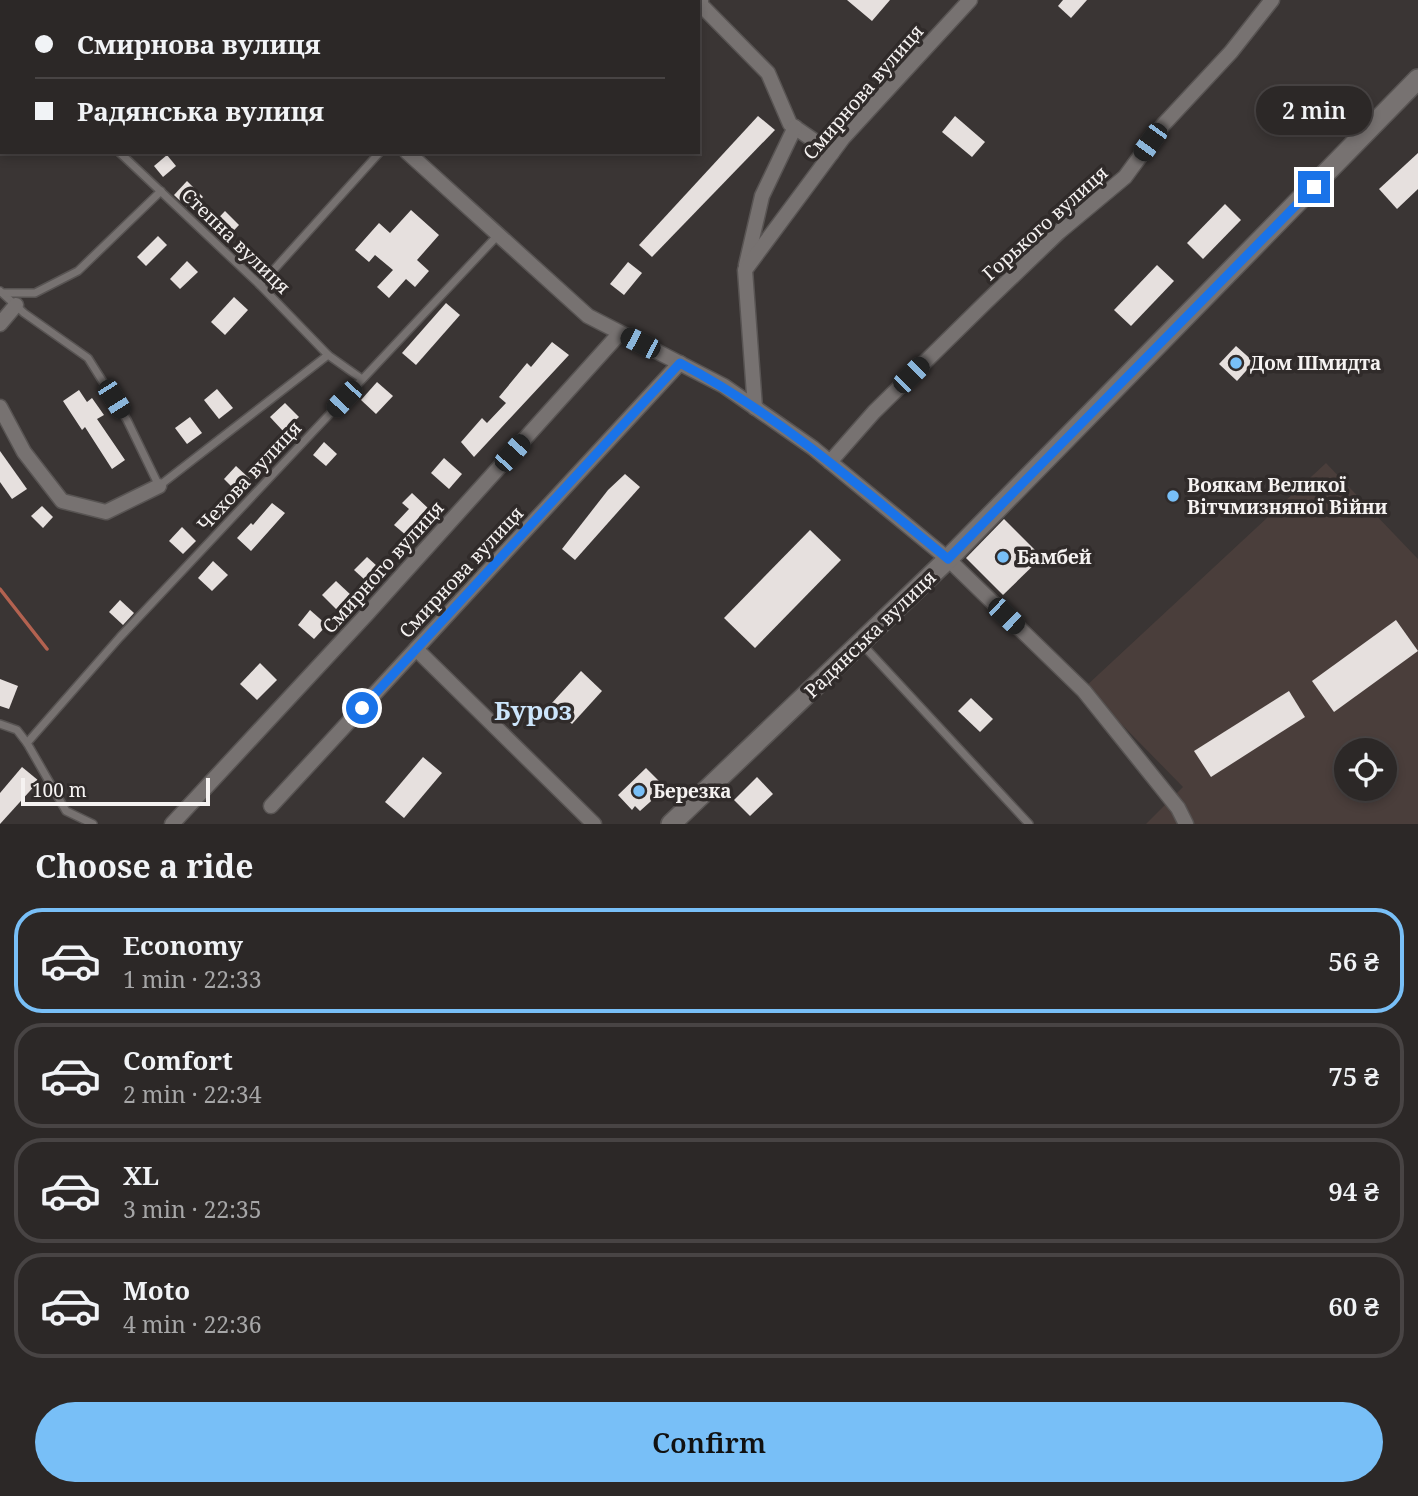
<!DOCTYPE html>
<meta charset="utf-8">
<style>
:root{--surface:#2c2827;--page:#34302f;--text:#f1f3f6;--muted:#a6a6a7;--line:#484444;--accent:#78bff7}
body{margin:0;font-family:"Noto Serif",serif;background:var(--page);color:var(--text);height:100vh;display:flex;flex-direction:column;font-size:26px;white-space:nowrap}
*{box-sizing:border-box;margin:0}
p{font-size:23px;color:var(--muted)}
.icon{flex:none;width:38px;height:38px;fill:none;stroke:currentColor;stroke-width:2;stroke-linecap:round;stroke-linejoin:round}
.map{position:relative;height:824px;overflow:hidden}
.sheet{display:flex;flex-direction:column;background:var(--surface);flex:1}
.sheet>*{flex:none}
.guide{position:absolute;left:0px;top:0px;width:700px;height:154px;box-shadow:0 4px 10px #0003,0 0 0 2px var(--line);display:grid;align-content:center;height:154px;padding:0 35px;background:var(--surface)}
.tools{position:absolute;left:1334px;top:738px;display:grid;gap:14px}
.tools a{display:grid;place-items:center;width:63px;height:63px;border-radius:50%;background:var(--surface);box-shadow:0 4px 10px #0003,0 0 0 2px var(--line);font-size:35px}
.scale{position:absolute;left:21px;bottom:18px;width:189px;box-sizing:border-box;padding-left:7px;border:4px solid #f5f2f1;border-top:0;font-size:19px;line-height:24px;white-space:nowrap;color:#f5f2f1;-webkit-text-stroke:5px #302b2a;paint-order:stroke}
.end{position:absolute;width:32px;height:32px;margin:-16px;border:9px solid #1a73e8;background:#fff;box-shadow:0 0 0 4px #fff}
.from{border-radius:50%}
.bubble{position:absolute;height:49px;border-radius:24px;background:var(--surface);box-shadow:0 4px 10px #0003,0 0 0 2px var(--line);font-size:23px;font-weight:600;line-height:49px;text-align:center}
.car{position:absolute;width:21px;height:42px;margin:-21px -10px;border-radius:9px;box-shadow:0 0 5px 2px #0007;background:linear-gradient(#222 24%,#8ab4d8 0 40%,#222 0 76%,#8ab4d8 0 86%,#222 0)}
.guide b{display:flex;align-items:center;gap:24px;height:66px;font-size:26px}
.guide b+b{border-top:2px solid var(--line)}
.guide i{width:18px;height:18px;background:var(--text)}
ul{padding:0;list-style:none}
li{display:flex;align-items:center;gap:21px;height:105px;margin:0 14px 10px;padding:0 21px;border:4px solid var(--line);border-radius:28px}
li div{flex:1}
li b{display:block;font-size:26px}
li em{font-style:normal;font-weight:600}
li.selected{border-color:var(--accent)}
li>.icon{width:63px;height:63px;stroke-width:1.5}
h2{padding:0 35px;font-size:32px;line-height:84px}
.action{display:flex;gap:14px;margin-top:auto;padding:14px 35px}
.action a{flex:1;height:80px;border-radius:42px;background:var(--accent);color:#111;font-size:28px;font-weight:600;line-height:80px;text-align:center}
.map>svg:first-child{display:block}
.built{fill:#4a3e3b;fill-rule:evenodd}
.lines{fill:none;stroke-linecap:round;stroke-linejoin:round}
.stream{stroke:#b36250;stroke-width:3.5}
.building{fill:#e6e0de}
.service-casing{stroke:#585453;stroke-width:10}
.minor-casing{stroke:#585453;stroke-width:17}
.tertiary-casing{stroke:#585453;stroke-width:22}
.service{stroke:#777271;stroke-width:7}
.minor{stroke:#777271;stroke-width:14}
.tertiary{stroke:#777271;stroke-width:19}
.route{stroke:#1a73e8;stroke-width:9}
.poi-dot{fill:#78bff7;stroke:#302b2a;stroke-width:2.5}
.labels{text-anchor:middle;stroke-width:7;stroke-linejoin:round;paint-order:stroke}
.street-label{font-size:19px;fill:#f5f2f1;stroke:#302b2a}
.poi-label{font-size:19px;font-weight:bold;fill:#f5f2f1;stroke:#302b2a;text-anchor:start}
.district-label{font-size:26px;font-weight:bold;fill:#cce5fb;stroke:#302b2a}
</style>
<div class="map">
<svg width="1418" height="824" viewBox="0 0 1418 824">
<rect width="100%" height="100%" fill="#3a3534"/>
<path class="built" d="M1326,463L1418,559V824H1146L1183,787L1085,687ZM1346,751H1384V789H1346Z"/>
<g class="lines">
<path class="stream" d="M0,589L47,649"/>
</g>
<g class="building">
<path d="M847,0H890L872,21Z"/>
<path d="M1063,0H1087L1071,18L1058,6Z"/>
<path d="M758,116L775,130L652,257L639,245Z"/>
<path d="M955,116L985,142L972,157L942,132Z"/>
<path d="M1418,153V189L1397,209L1379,189Z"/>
<path d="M167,155L176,166L163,177L154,166Z"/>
<path d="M187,181L203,197L190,210L174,195Z"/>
<path d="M1225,204L1241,220L1203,259L1187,243Z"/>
<path d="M411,210L439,235L417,260L429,271L415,287L406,279L389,298L377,287L393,270L375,255L369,262L355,250L379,223L390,233Z"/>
<path d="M225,211L239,225L223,242L209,228Z"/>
<path d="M158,236L167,245L146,266L137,257Z"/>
<path d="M187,261L198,272L180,289L170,279Z"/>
<path d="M628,262L642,273L624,295L610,284Z"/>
<path d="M1157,265L1174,281L1131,326L1114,310Z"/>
<path d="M234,297L248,310L225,335L211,322Z"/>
<path d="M446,303L460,315L416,365L402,353Z"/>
<path d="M552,342L569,355L474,457L461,442L482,418L487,423L506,403L499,397L527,363L531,367Z"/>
<path d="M1236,346L1254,362L1237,381L1219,364Z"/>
<path d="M377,382L393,396L376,414L361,400Z"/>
<path d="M217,389L233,408L219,419L204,400Z"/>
<path d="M79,390L87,402L92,398L104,415L97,419L125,460L112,469L85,427L82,430L63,401Z"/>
<path d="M285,403L299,417L283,431L270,417Z"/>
<path d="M190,417L202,433L187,444L175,428Z"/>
<path d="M324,442L337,454L326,466L313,455Z"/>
<path d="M0,451L27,489L12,499L0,482Z"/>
<path d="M444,458L462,474L449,489L431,473Z"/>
<path d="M236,466L250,479L238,493L224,479Z"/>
<path d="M625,474L640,487L575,560L562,549L608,490Z"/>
<path d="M412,493L430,510L407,536L394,525L409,509L402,503Z"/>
<path d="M272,503L285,513L251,551L237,538L251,523L253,525Z"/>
<path d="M42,506L53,517L43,528L31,516Z"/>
<path d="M1004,519L1042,557L1003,595L966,558Z"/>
<path d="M182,527L196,541L183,554L169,541Z"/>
<path d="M810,530L841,560L755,648L724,618Z"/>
<path d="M367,557L377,566L365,580L354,570Z"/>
<path d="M213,561L228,575L212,591L198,578Z"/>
<path d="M336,581L352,596L338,611L322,595Z"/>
<path d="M120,600L134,613L123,625L109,612Z"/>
<path d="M310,610L327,625L314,639L298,625Z"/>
<path d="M1396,620L1418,651L1334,712L1312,681Z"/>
<path d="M260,663L277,680L257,700L240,684Z"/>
<path d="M581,671L602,691L572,724L551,704Z"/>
<path d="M0,679L18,686L9,709L0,706Z"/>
<path d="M1289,691L1305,717L1211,777L1194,751Z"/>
<path d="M971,698L993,719L980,732L958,711Z"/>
<path d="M423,757L442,773L404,818L385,802Z"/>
<path d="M22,767L39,781L0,824V793Z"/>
<path d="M646,768L660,782L654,788L659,794L640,811L635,806L632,810L618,795Z"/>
<path d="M757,777L773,794L750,816L734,800Z"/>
</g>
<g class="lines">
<g class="service-casing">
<g id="service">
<path d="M477,0L478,2"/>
<path d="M528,2L529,0"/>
<path d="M0,40L2,41"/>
<path d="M119,152L260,285L328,355L362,379"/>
<path d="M260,285L380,152"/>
<path d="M0,291L24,313L88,358L127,420L159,486L328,355"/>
<path d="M3,293H35L78,271L161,191"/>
<path d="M861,643L1029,824"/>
<path d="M0,724L17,730L27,743L66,811L93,824"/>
<path d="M27,743L120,637L498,235"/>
</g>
</g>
<g class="minor-casing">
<g id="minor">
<path d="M254,0L255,2"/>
<path d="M677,0L685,2"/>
<path d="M701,0V5L768,73L790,124L832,153"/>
<path d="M407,152L588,316L724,386L813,448L948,559L1084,691L1178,808L1186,824"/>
<path d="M746,265L762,196L795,127"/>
<path d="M0,324L16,305"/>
<path d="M0,407L24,452L62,501L106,512L159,486"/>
<path d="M755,408L745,270L843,138L970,0"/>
<path d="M830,462L874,412L986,302L1059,232L1125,177L1163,125L1231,52L1272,0"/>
<path d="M416,649L594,824"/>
<path d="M271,806L680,363"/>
<path d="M172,824L367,614L620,333"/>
</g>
</g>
<g class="tertiary-casing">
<path id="tertiary" d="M671,824L948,559L1418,79"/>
</g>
<use href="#service" class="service"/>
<use href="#minor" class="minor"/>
<use href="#tertiary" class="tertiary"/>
</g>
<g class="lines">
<path class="route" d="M362,708L680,363C779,415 863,489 948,559L1314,187"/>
</g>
<g class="poi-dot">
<circle cx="1236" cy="363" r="7"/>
<circle cx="1173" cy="496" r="7"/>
<circle cx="1003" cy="557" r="7"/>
<circle cx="639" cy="791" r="7"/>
</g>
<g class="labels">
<g class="street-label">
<text transform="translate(863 92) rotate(-49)" y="7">Смирнова вулиця</text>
<text transform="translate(1045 223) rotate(-42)" y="7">Горького вулиця</text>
<text transform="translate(236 241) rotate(44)" y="7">Степна вулиця</text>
<text transform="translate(249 476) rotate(-47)" y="7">Чехова вулиця</text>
<text transform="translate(383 567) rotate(-48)" y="7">Смирного вулиця</text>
<text transform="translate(461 572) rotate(-47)" y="7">Смирнова вулиця</text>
<text transform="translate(870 634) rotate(-44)" y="7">Радянська вулиця</text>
</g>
<g class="poi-label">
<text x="1250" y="370">Дом Шмидта</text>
<text x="1187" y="492">Воякам Великої<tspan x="1187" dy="22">Вітчмизняної Війни</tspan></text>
<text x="1017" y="564">Бамбей</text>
<text x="653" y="798">Березка</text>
</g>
<g class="district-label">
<text x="533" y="720">Буроз</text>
</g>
</g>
</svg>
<div class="tools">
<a><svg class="icon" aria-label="locate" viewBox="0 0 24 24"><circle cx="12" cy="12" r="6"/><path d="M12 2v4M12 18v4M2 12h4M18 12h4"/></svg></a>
</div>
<div class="scale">100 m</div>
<i class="end from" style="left:362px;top:708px"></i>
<i class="end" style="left:1314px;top:187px"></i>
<div class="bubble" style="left:1256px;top:86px;width:116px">2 min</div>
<i class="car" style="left:1150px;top:142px;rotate:216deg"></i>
<i class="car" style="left:640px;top:343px;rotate:297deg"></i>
<i class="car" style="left:911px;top:375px;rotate:45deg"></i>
<i class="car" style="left:114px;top:399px;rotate:148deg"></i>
<i class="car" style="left:344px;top:399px;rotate:223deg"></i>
<i class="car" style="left:512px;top:453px;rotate:42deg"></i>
<i class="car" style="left:1006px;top:616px;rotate:134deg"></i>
<div class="guide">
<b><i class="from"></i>Смирнова вулиця</b>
<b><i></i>Радянська вулиця</b>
</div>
</div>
<section class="sheet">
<h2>Choose a ride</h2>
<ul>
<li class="selected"><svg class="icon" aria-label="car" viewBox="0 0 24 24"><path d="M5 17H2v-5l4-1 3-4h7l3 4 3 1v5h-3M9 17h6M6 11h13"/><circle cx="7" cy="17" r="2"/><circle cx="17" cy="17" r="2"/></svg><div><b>Economy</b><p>1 min · 22:33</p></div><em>56 ₴</em></li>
<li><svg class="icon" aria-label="car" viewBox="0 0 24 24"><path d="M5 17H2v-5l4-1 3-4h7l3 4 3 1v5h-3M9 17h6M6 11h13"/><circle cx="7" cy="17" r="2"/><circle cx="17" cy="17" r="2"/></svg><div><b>Comfort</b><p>2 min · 22:34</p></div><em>75 ₴</em></li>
<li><svg class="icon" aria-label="car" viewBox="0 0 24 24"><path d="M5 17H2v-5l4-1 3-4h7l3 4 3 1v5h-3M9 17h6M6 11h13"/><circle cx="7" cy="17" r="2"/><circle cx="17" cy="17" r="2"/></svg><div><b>XL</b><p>3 min · 22:35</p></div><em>94 ₴</em></li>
<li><svg class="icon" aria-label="car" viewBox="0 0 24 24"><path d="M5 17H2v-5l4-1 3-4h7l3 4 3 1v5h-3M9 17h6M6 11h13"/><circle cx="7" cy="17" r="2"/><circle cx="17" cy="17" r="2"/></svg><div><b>Moto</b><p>4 min · 22:36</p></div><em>60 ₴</em></li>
</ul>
<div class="action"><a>Confirm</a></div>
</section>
